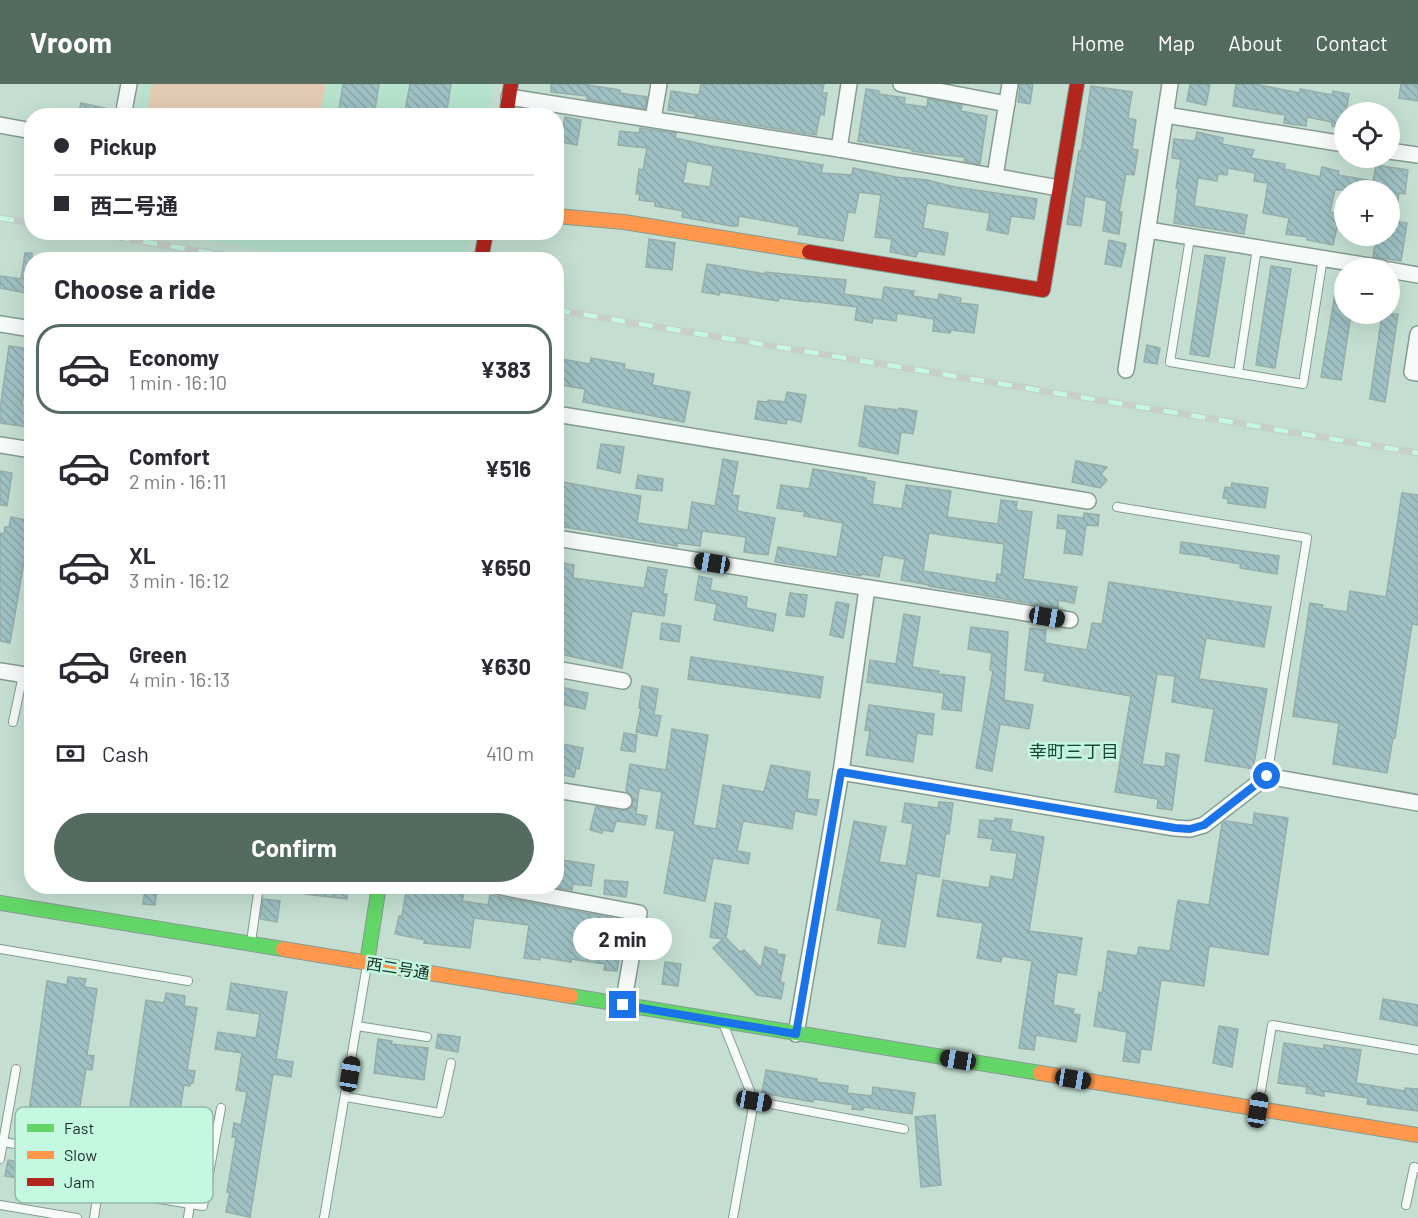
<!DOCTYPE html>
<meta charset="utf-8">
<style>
:root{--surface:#fff;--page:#f7f7f7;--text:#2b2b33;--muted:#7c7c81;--line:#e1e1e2;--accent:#546b60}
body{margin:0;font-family:Barlow,"Noto Sans JP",sans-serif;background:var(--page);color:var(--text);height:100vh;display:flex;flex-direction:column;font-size:22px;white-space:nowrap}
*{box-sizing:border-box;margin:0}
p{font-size:20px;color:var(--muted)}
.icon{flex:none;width:33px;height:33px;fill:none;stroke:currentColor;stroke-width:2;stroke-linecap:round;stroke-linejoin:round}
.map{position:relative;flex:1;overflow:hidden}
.side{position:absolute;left:24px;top:168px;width:540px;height:642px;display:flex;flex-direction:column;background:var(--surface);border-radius:24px;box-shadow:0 6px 24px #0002}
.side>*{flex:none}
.guide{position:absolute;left:24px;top:24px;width:540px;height:132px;border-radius:24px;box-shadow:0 6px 24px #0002;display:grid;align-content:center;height:132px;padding:0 30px;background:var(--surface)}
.fabs{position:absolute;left:1334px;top:18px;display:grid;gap:12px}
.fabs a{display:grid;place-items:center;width:66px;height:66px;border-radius:50%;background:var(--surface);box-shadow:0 6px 24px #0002;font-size:30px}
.end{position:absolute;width:27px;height:27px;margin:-14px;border:8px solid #1a73e8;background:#fff;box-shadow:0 0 0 3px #fff}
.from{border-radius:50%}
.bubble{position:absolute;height:42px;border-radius:21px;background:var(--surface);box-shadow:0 6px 24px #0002;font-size:20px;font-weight:700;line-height:42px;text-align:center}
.car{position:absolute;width:18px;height:36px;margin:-18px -9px;border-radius:8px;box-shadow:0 0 4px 2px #0007;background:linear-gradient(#222 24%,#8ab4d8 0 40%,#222 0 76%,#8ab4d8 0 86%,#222 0)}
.guide b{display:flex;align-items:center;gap:21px;height:57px;font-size:22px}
.guide b+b{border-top:2px solid var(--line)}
.guide i{width:15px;height:15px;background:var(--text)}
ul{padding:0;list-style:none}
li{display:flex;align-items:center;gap:18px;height:90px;margin:0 12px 9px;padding:0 18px;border:3px solid transparent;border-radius:24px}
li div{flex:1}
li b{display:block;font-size:22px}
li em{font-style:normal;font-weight:700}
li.active{border-color:var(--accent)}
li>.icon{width:54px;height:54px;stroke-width:1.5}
h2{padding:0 30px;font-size:27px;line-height:72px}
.pay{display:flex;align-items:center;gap:15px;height:66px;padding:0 30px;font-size:22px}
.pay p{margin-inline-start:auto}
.cta{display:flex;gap:12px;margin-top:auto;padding:12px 30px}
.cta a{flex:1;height:69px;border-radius:36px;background:var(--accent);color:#fff;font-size:24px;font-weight:700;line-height:69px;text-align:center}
header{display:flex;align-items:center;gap:36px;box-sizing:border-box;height:84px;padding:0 30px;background:var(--accent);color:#fff}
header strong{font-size:28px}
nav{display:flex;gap:33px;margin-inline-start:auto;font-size:21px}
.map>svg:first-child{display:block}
.built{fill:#b6e3ce}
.grass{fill:#e3cab4}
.building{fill:url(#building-back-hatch);stroke:#97adaa;stroke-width:1.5;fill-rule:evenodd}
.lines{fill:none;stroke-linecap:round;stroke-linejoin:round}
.lane-casing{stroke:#859b91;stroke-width:10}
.street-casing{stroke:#859b91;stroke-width:18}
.fast-casing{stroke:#859b91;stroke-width:16}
.slow-casing{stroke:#859b91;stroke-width:16}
.jam-casing{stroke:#859b91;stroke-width:16}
.lane{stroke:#f6faf8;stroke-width:8}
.street{stroke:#f6faf8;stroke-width:15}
.fast{stroke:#63d668;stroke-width:14}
.slow{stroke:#ff974d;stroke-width:14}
.jam{stroke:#b3261e;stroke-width:14}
.rail-casing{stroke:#c7cfcb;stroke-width:7}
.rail{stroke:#c5f8e0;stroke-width:4.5;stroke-dasharray:14;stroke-linecap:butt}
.route{stroke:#1a73e8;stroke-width:8}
.labels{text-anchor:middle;stroke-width:5;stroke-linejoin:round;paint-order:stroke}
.street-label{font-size:16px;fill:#182c23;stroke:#c5f8e0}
.neighbourhood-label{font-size:18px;fill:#174835;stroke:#c5f8e0}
.key{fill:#c5f8e0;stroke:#91bba7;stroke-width:1.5}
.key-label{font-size:16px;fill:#182c23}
</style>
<header>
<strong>Vroom</strong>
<nav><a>Home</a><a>Map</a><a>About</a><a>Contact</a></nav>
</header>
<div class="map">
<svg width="1418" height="1134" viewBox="0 0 1418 1134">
<defs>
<pattern id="building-back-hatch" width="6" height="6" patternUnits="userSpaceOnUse" patternTransform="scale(1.5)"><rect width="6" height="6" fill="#9fc1c3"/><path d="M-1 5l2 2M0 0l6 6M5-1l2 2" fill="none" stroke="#88a6a7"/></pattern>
</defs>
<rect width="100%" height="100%" fill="#c4dfd2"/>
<g class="built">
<path d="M143,0H493L488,31L138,32Z"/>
<path d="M164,149L469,148V149L464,175L326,176Z"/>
</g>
<path class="grass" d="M151,0H326L320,32H166L147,29Z"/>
<g class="building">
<path d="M343,0H379L374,32H338Z"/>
<path d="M410,0H451L446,32H404Z"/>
<path d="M551,0H581L620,6V9L647,13L645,25L587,15V12L551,8Z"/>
<path d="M701,0H824L822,9H827L824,31L820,30L816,51L695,32L696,30L668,26L671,7L699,11Z"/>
<path d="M1020,0H1033L1030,20L1018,18Z"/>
<path d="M1190,0H1210L1206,21L1187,17Z"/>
<path d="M1236,0H1255L1300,9V5L1332,11L1333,7L1349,10L1346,28H1344V44L1332,42V38L1307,33L1306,42L1284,39L1285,31L1233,22Z"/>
<path d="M1401,0H1418V17L1399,14Z"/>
<path d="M1091,2L1132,8L1128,34L1136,36L1132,65L1138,66L1134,91L1126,90L1119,128H1122L1119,150L1103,147L1107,117L1085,112L1081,142L1067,140L1079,67H1081Z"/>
<path d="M866,5L879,7V10L905,14L904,20L927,23L928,15L962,21L961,27L987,32L980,80L964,77L965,73L924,69L912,67V65L858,57Z"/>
<path d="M81,19L114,26L113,32H78Z"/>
<path d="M565,33L581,36L577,61L561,58Z"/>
<path d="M640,44L676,49L675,54L711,62L823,81L821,89L852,91L853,84L896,93L927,96L955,103L1037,115L1034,135L1011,132L1008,150L987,146L990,129L927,119L923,144L948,149L944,171L918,167L916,173L890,168L892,155L875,153L881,111L859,108L855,129L848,128L843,157L798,150L800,143L739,132L738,142H731L682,133L683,127L655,122V118L639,116L640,110H636L639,85L643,86L647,64L618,61L620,47L639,49ZM687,77L713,82L710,103L683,99Z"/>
<path d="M1197,48L1223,54L1222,60L1254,66L1251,74L1285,80L1284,85L1320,93L1322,83L1339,87L1338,91L1373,97L1376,81L1408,86L1405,110L1399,109L1396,130H1389V106H1335L1330,128L1340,130L1333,161L1307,156V153L1286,150L1289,134L1263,129L1268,99L1254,97L1255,89L1228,84L1227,91L1218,90L1217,97L1198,94L1194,122L1247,131L1244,150L1174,139L1178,104H1176L1181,75L1172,74L1174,55L1195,57Z"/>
<path d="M1389,136L1407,139L1401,177L1373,173L1376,152H1389Z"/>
<path d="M649,155L675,159L672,186L646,183Z"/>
<path d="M1109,156L1126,160L1121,183L1105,180Z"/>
<path d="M25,169H32V210L0,204V192L21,195Z"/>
<path d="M1205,171L1225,174L1209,273L1190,270Z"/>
<path d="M707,180L765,190V188L846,196L844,210L882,216L884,203L914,207L913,212L938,216L939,210L961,214L960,219L978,221L974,249L951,246L950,249L933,247L934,235L897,229L896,237L873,234L872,239L855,236L857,223L809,217V218L779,214L778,217L720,208L719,211L702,208Z"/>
<path d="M1271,182L1291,185L1275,284L1256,281Z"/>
<path d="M1338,192L1344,193V230H1351L1341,296L1321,293Z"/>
<path d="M1382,230H1398L1385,318L1370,315Z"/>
<path d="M1147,261L1160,264L1157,280L1144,278Z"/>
<path d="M9,262L30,265L22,321L30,323L28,343L0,339V325Z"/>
<path d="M556,274L590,280L591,274L625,280L624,285L654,290L652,301L690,308L684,338L583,318L585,305L556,300Z"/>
<path d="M787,308L806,311L801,338L787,335L786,340L755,335L758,317L767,318L768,316L785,318Z"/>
<path d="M865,322L898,326L899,324L917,327L913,350L901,348L898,370L859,362Z"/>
<path d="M601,360L624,363L620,389L597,384Z"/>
<path d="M723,375L738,378L732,411L739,412L737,427L775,434L768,471L744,468L746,453L702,447L700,462L677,459V462L558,442L563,414H560L563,398L641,412L637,439L688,446L692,418L715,422Z"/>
<path d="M1076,377L1107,383L1101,390L1107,396L1100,404L1072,398Z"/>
<path d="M813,385L866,394V396L875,398L872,420L902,425L906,401L951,407L947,433L998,440L1001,416L1017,418L1016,426L1032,428L1023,495L1077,503L1074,519L1058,516V524L929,502V501L901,496L905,475L883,471L879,493L862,490L861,492L775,478L778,463L837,473L843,439L804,432L805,428L777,424L781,401L809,405ZM929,449L1004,460L1001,491L997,490L996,499L923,487Z"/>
<path d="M0,387L12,389L7,422L0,421Z"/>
<path d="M638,391L663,395L662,407L636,404Z"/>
<path d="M1232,399L1268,404L1265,424L1228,419V415L1223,414L1225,403L1231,404Z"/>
<path d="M1402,409L1418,411V541L1412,540L1395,654H1393L1387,689L1333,680L1339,639L1293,632L1310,519L1323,521L1322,524L1347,528L1350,507L1386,513Z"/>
<path d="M1084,429L1099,431L1098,442L1086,441L1082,471L1064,469L1067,445L1057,444L1058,431L1084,434Z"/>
<path d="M11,433L31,437L10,559L0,557V449L4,450L5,443H9Z"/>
<path d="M1181,458L1279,472L1277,490L1240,484L1241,480L1211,475V473L1180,469Z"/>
<path d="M558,478L574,481L573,494L644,504L648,483L667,486L663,510H667L664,532L632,527L622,584L556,569V531L560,505L556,504Z"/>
<path d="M699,492L712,495L710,506L747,513L746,524L776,530L773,547L714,536L717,520L695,516Z"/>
<path d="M1109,498L1271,523L1264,563L1206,554L1199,595L1267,605L1253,685L1205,677L1214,625L1172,618L1175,592L1157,590L1142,680L1165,683L1166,669L1179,671L1172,726L1157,724L1158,715L1115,708L1131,612L1043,597L1045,589L1025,586L1030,544L1046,546L1045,559L1087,566L1092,539L1102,540Z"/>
<path d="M790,509L807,511L804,533L786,531Z"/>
<path d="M836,518L849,520L843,554L830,551Z"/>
<path d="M904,530L920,533L912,583L939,587L938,590L965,593L961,627L942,625L944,609L867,598L870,576L896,580Z"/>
<path d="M662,539L681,542L679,558L660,555Z"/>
<path d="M971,543L1008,548L1004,616L1033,621L1029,645L1000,640L992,687L976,684L993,587L990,586L992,569L968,565Z"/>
<path d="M691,573L823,593L820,614L688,595Z"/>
<path d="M556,602L588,609L585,625L556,619Z"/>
<path d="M642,602L658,605L654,631L661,632L657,652L636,648L641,624H639Z"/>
<path d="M869,621L934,630L932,651L917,649L913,678L866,671L870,647L865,646Z"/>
<path d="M672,645L708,651L693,741L716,745L723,701L764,708L771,681L810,688L807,715L819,716L816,731L795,727L792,745L743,737L737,767L750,769L748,780L713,774L705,817L664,809L675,747L656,744L662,708L639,704L636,730L647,732L645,741L616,737L613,748L603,746L602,749L590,746L596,722L623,727L632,723L633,713L626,707L630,680L666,686Z"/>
<path d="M624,649L637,651L635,668L621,666Z"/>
<path d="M563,660L583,664L579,685L576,684L574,693L557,690Z"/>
<path d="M939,718L953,719L949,750L946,749L939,793L917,789L905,863L878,859L882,835L837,826L854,737L886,743L879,778L906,782L913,740L902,738L905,719L938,724Z"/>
<path d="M1254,729L1288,734L1268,871L1209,862L1204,902L1161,896L1151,966L1141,965L1139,979L1123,977L1127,948L1094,942L1099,908L1102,909L1108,867L1137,872L1139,863L1170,867L1178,816L1209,821L1222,740L1226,737L1253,741Z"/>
<path d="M995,734L1012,736L1010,747L1044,753L1029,847L1082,854L1076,891L1057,888L1053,921L1074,925L1073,930L1080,931L1076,958L1036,951L1034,966L1019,964L1032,877L1002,872L1001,878L977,874L983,839L937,832L943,796L989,804L991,792L1013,796L1017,769L991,766L993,755L978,753L980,736L995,737Z"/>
<path d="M556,775L594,781L591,802L573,800L572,806L556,804Z"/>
<path d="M605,796L628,798L626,813L604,810Z"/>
<path d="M305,802H348L347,815L305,810Z"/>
<path d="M407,802H453L459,803L458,808L464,809L462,817L488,821L490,811L613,834L609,860L621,862L617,887L604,886L605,880L571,875V878L540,873V876L524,874L529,841L474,834L470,864L424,859L425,856L395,850L399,832H402Z"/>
<path d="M145,805L157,806L155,821L143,820Z"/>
<path d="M263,815L280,817L277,838L260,835Z"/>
<path d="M715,819L731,822L726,854L740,868L744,866L761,884L765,863L777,866V870L785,871L780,898L784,899L781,915L757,911L713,864L723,855L710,853Z"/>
<path d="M665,878L681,880L678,902L662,900Z"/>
<path d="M68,893L86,895L84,903L97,905L87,971L94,972L92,986L86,985L76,1046L63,1044L62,1050L46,1048L47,1044L27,1041L47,897L67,901Z"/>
<path d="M231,899L287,908L276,975L293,978L291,993L273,990L250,1133L226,1128L230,1108H227L236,1053H232L234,1039L241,1041L247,1008L236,1006L242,969L215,965L218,948L256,954L260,930L227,925Z"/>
<path d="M166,909L185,912L184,922L197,924L187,986L195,987L193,999H191L190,1002L184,1001L168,1101L157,1099L156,1107L140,1104L141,1098L119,1095L146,916L164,919Z"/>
<path d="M1383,915L1418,921V942L1380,935Z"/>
<path d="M1219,942L1238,945L1232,983L1213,979Z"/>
<path d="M438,950L460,953L458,968L436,964Z"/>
<path d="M378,955L392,957L391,960L428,964L424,996L374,989Z"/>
<path d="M1284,959L1324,965V961L1361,966L1356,999L1405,1007V1004L1418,1005V1027L1367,1020L1368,1014L1324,1007V1012L1306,1009L1307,1003L1278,999Z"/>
<path d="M766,986L817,995V998L848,1002L847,1009L872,1012L873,1003L915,1009L912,1030L864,1023L863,1026L852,1025L853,1021L814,1015L813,1018L762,1009Z"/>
<path d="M935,1031L941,1101L921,1103L915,1033Z"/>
<path d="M8,1076L91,1091L88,1106L5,1092Z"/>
</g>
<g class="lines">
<g class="lane-casing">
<g id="lane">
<path d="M1190,154L1170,278L1303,300L1323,174"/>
<path d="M1238,289L1257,164"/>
<path d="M1117,423L1307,454L1267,692"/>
<path d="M13,638L23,591"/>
<path d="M251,858L259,802"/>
<path d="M0,865L188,897"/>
<path d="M723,939L754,1017L904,1045"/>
<path d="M357,942L427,953"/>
<path d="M346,1013L440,1029L451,979"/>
<path d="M1258,1024L1272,941L1418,966"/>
<path d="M3,1058L16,985"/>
<path d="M0,1075L3,1058L103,1074L94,1134"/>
<path d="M98,1105L203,1122L221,1024"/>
<path d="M0,1121L77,1134"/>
<path d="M1406,1121L1414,1083L1418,1084"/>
<path d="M188,1134L190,1120"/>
<path d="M324,1134L367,881"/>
<path d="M733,1134L754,1017"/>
</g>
</g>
<g class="street-casing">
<g id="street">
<path d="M901,0L1007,20"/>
<path d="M509,13L839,65L1059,104"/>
<path d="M1166,31L1344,60"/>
<path d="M123,32L129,0"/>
<path d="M653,35L659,0"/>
<path d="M0,41L32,47"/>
<path d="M839,65L849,0"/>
<path d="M1389,67L1418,71"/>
<path d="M995,92L1010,0"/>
<path d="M1148,146L1382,184"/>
<path d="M1389,186L1418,191"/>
<path d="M0,240L32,245"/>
<path d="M1418,250L1412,288L1418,289"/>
<path d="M1126,286L1170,0"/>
<path d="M556,330L1088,417"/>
<path d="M0,361L32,366"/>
<path d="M556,454L1070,536"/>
<path d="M556,585L623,597"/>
<path d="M0,587L32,592"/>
<path d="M841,688L1175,744L1190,745L1204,741L1267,692L1418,719"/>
<path d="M556,706L624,717"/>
<path d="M496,802L639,829L623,921"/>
<path d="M796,950L841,688L867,504"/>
</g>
</g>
<g class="fast-casing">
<g id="fast">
<path d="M0,819L283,865"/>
<path d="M367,879L379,802"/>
<path d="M571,912L1040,989"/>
</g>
</g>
<g class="slow-casing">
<g id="slow">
<path d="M556,132L624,138L809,168"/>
<path d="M283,865L571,912"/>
<path d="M1040,989L1418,1051"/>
</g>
</g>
<g class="jam-casing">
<g id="jam">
<path d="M506,32L511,0"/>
<path d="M809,168L1043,206L1077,0"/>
<path d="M481,176L486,148"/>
</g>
</g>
<use href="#lane" class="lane"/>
<use href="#street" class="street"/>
<use href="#fast" class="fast"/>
<use href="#slow" class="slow"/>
<use href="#jam" class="jam"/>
<g class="rail-casing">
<g id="rail">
<path d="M0,134L32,139"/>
<path d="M88,148L251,176"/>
<path d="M556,226L1418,369"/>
</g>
</g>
<use href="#rail" class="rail"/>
</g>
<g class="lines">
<path class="route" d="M623,921L796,950L841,688L1175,744L1190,745L1204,741L1267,692"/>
</g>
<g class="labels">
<g class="street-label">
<text transform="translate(398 884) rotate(9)" y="6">西二号通</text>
</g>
<g class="neighbourhood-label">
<text x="1074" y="674">幸町三丁目</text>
</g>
</g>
<rect x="15" y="1023" width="198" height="96" rx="9" class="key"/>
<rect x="27" y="1040" width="27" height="8" fill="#63d668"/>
<rect x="27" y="1067" width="27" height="8" fill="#ff974d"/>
<rect x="27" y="1094" width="27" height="8" fill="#b3261e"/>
<g class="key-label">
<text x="64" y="1050">Fast</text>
<text x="64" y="1077">Slow</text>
<text x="64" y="1104">Jam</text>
</g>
</svg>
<div class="fabs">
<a><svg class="icon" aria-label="locate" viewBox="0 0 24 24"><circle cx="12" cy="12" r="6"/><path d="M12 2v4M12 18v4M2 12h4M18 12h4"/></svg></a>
<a>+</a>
<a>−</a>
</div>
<i class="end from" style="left:1267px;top:692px"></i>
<i class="end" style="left:623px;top:921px"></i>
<div class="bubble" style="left:573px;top:834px;width:99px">2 min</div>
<i class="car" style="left:712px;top:479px;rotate:279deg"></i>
<i class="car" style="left:1047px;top:533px;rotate:99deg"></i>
<i class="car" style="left:958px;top:976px;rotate:279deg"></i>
<i class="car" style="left:350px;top:990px;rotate:9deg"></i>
<i class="car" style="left:1073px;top:995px;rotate:99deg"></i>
<i class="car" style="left:754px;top:1017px;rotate:100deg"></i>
<i class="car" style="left:1258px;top:1026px;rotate:9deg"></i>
<div class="guide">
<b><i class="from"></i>Pickup</b>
<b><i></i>西二号通</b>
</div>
<section class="side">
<h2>Choose a ride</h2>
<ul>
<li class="active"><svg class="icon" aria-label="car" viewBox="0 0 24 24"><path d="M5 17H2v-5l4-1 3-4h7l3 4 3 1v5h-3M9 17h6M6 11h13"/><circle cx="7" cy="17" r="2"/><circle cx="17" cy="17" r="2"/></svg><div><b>Economy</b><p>1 min · 16:10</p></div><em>¥383</em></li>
<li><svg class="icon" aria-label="car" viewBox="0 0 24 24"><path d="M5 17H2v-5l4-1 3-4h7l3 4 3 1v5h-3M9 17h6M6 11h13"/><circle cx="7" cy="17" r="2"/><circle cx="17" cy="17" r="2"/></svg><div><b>Comfort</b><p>2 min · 16:11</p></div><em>¥516</em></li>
<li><svg class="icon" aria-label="car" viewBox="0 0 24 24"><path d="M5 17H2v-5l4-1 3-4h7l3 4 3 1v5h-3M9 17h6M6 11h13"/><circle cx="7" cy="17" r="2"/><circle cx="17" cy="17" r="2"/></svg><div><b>XL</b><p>3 min · 16:12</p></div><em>¥650</em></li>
<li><svg class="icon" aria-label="car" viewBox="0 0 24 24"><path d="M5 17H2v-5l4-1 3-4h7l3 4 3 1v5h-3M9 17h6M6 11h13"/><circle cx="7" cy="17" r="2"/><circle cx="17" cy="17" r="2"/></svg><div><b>Green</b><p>4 min · 16:13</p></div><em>¥630</em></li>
</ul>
<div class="pay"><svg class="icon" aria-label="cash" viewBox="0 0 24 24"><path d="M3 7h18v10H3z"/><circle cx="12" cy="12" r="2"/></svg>Cash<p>410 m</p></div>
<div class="cta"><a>Confirm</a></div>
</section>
</div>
